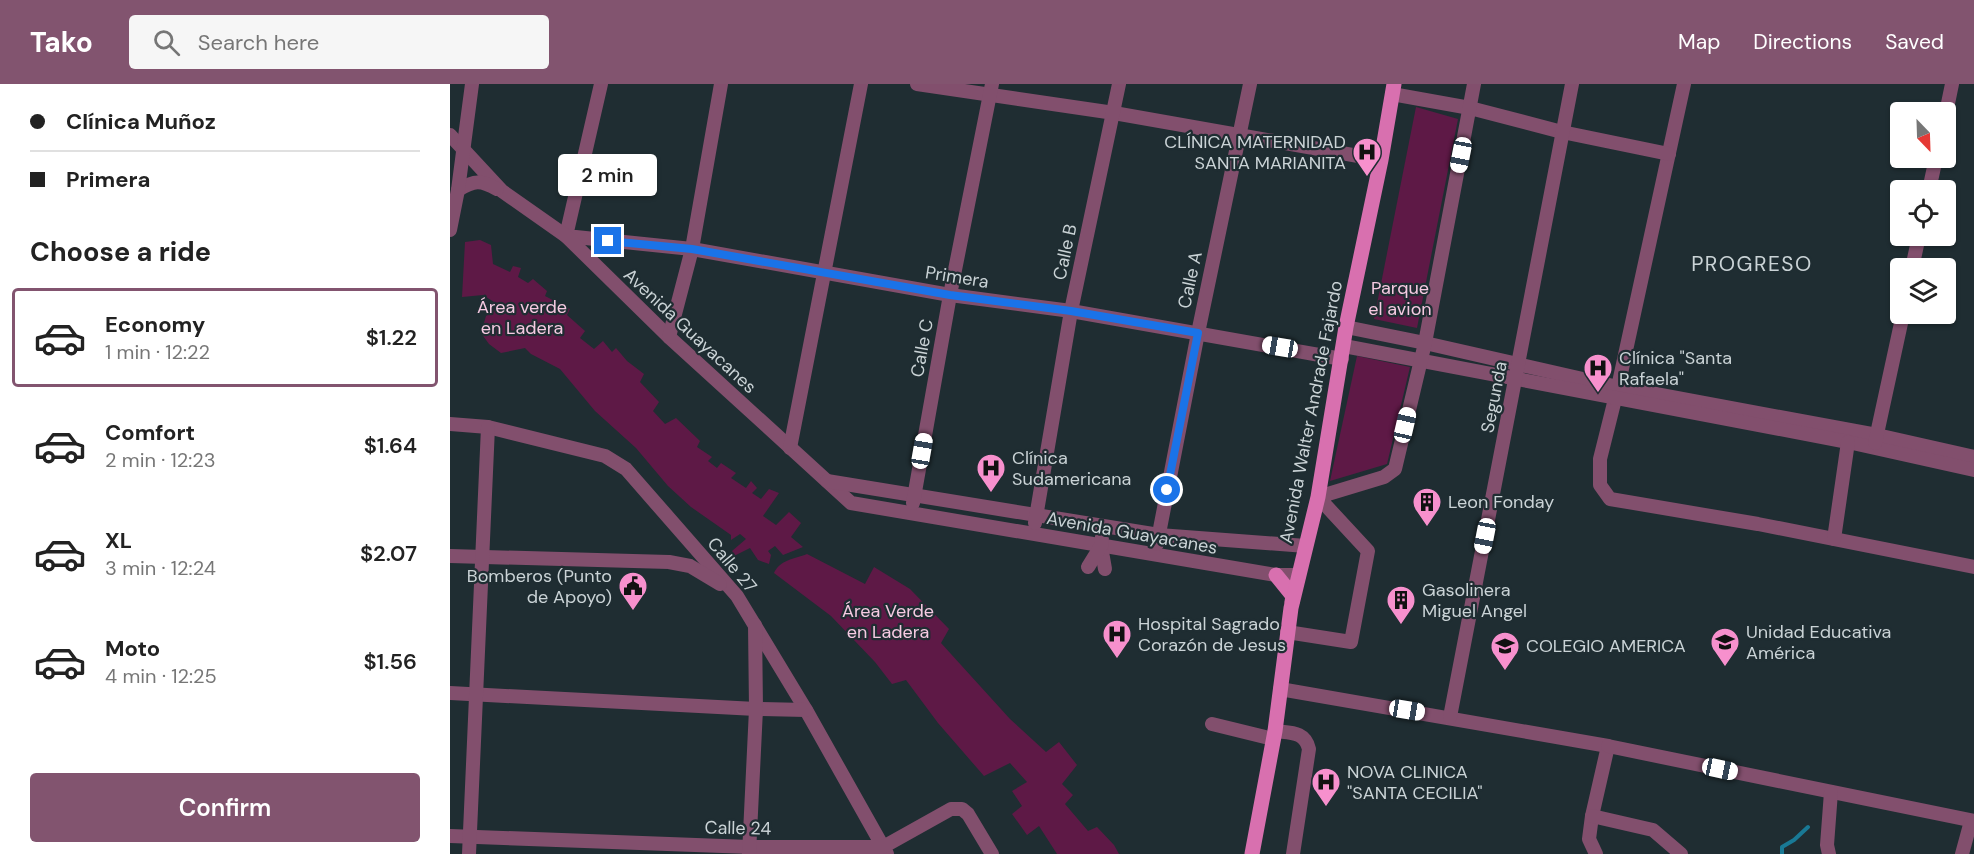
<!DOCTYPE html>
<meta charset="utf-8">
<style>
:root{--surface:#fff;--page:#f6f6f6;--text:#222;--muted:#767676;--line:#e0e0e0;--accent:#82546f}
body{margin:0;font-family:"DM Sans",sans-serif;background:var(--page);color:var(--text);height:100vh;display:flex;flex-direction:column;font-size:22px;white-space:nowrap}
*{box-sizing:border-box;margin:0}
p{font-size:20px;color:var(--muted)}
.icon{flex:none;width:33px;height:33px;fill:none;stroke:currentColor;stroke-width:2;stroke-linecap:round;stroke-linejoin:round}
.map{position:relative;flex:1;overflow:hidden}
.panel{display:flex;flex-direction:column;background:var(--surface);width:450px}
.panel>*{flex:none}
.banner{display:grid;align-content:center;height:132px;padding:0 30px;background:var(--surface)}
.needle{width:39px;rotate:157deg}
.tools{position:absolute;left:1440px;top:18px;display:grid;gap:12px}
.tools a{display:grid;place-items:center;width:66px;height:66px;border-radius:6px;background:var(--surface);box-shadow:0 2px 4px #0004;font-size:30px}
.end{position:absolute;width:27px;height:27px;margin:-14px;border:8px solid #1a73e8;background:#fff;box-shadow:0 0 0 3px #fff}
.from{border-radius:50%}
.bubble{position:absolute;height:42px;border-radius:6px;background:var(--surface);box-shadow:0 2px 4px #0004;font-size:20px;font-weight:600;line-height:42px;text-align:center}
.car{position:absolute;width:18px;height:36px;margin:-18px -9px;border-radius:8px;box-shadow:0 0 4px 2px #0007;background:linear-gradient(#fff 24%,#345 0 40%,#fff 0 76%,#345 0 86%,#fff 0)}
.banner b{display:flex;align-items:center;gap:21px;height:57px;font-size:22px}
.banner b+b{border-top:2px solid var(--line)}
.banner i{width:15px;height:15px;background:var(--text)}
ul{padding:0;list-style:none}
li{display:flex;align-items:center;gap:18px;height:99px;margin:0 12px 9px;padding:0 18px;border:3px solid transparent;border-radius:6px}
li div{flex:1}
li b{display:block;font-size:22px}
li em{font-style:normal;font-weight:600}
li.active{border-color:var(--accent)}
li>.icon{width:54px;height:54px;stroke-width:1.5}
h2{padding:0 30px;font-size:27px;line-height:72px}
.button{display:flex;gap:12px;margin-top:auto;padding:12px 30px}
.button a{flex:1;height:69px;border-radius:6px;background:var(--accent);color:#fff;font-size:24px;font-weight:600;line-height:69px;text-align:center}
header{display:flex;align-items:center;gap:36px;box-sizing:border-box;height:84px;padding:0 30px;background:var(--accent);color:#fff}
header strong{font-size:28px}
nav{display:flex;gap:33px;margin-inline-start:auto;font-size:21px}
.search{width:420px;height:54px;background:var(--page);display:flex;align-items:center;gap:15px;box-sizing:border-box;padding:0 21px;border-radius:6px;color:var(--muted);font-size:22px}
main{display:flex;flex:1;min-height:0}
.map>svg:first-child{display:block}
.green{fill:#5e1946}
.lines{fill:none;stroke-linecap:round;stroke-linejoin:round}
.stream{stroke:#197995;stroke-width:4}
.minor{stroke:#824f6d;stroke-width:14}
.major{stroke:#d870af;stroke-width:15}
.route{stroke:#1a73e8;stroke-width:8}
.labels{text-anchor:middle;stroke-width:4.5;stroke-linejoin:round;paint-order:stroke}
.poi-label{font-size:18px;fill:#cad3d6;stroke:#1f2d32;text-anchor:start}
.street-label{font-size:18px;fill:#cad3d6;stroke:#1f2d32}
.park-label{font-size:18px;fill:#f6cae2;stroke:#1f2d32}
.quarter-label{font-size:21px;letter-spacing:1.5px;fill:#cad3d6;stroke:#1f2d32}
</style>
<header>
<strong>Tako</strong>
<div class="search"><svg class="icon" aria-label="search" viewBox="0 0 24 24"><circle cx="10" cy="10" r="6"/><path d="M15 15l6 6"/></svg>Search here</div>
<nav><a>Map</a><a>Directions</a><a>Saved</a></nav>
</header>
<main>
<section class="panel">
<div class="banner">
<b><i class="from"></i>Clínica Muñoz</b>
<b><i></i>Primera</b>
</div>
<h2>Choose a ride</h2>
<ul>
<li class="active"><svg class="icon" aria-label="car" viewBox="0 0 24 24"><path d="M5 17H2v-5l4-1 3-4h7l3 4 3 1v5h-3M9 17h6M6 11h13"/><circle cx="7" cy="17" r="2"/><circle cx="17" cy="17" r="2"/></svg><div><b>Economy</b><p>1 min · 12:22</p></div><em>$1.22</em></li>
<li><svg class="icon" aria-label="car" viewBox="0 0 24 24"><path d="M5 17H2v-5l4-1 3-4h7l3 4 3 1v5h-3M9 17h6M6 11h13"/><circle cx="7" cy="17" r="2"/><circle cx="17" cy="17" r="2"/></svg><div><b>Comfort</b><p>2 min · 12:23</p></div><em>$1.64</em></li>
<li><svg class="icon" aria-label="car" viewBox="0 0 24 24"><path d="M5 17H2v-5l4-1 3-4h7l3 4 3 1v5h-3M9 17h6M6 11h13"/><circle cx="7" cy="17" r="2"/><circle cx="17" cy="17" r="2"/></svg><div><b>XL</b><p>3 min · 12:24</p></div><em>$2.07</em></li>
<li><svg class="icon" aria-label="car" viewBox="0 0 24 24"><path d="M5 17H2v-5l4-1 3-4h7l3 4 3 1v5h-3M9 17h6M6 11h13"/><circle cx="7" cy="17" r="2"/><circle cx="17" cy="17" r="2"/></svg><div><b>Moto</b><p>4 min · 12:25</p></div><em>$1.56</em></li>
</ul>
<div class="button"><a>Confirm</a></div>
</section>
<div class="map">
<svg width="1524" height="770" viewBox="0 0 1524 770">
<rect width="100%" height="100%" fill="#1f2d32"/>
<g class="green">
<path d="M966,23L1008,35L967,244L924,235Z"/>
<path d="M30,156L41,161L43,180L60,188L63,182L71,184L68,193L78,199L83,195L97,207L95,212L120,225L117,231L135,247L130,254L144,265L153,257L162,268L166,264L177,277L194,290L190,298L209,318L203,327L215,340L226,334L250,357L247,363L262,373L258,377L267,384L271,379L286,389L281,394L296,404L301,397L307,404L302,409L311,415L319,405L329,409L313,432L326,441L339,428L351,439L341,453L353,463L333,471L325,462L318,467L321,471L319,480L308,476L300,464L284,472L282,467L296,455L290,450L281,456V451L241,423L218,402L186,364L145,327L110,285L81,270L75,264L51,269L39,260L31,249L36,232L43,226L44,218L33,211L12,213L15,158Z"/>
<path d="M907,272L960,283L937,380L880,397Z"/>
<path d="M357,470L415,500L424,483L460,505L499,545L491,559L560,635L596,668L609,658L627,681L612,700L623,711L615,720L638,747L647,743L664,761L669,770H607L589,742L577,751L562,730L572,722L562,707L577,698L560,679L534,692L488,639L456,596L442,600L425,578L381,532L324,489C330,476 344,475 357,470Z"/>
</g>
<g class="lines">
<path class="stream" d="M1332,770V763L1344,756L1358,743"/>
<g class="minor">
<path d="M151,0L116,152L242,165L500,211L621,227L892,275"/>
<path d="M467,0L664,29L931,76"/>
<path d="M1234,0L1168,303L1150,375V401L1160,415L1308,440L1524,483"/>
<path d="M942,10L1020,24L1112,48L1219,70"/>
<path d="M1496,29L1502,0"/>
<path d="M0,51L52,107L116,152L219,253L401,419L826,491H848"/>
<path d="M8,106C25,96 30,96 47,105"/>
<path d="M1479,106L1486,74"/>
<path d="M0,146L8,106L22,0"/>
<path d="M1462,184L1469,152"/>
<path d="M896,243L975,259L1168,303L1427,351L1524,373"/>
<path d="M219,253L242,165L271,0"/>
<path d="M894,262L1398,358L1524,386"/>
<path d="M0,340L38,343L155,372L176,385L287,512L356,626L437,770"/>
<path d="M1425,359L1453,230"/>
<path d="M340,364L411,0"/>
<path d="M377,397L709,451L856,462"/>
<path d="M463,419L500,211L542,0"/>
<path d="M585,439L621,227L669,0"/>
<path d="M1384,455L1398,358"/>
<path d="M707,460L748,249L800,0"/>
<path d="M651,462L655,485"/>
<path d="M0,472L219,478L240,482L270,500"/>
<path d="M638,483L651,462L652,453"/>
<path d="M837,548L901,558L918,467L868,413L934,393L945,385L975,259L1024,0"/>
<path d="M830,605L1158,662L1142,732L1139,755L1146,770"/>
<path d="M0,609L306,625L356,626"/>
<path d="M1000,633L1122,0"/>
<path d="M762,640L823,655"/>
<path d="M825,647C840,649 855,647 859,665L843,770"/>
<path d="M1158,662L1524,737"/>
<path d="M1142,732L1203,746L1231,770"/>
<path d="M0,752L300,763H433L501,725H512L518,730L542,770"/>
<path d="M19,770L38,343"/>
<path d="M299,770L306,625L305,541"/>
<path d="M1379,770L1377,761L1381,708"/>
<path d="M1512,770L1521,737"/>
</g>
<g class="major">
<path d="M826,491L843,512L842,518"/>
<path d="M802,770L825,647L841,524L868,413L896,243L931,76L944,0"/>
</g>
</g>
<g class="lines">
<path class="route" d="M158,157L242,165L500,211L621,227L748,249L717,406"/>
</g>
<defs>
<g id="hospital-pin" transform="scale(1.5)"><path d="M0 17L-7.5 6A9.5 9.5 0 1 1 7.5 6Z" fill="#f790cd" stroke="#1f2d32"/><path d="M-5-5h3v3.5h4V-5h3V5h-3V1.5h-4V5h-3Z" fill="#111"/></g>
<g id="building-pin" transform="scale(1.5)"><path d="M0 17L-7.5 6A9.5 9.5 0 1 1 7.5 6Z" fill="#f790cd" stroke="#1f2d32"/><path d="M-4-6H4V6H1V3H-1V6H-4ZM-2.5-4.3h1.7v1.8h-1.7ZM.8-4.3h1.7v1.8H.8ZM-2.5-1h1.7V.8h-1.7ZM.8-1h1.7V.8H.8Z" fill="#111"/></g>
<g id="civic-pin" transform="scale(1.5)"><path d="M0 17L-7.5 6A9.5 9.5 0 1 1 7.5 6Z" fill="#f790cd" stroke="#1f2d32"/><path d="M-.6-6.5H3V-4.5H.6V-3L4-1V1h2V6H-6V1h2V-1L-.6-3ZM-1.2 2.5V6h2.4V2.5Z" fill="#111"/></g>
<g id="university-pin" transform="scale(1.5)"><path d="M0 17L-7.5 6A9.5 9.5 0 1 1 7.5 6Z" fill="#f790cd" stroke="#1f2d32"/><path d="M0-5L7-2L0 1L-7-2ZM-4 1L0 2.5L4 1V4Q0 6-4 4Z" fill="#111"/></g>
<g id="school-pin" transform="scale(1.5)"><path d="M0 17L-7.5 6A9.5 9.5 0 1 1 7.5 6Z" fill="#f790cd" stroke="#1f2d32"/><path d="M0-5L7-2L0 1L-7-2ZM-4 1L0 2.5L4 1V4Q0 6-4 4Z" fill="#111"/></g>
</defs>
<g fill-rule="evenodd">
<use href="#hospital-pin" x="917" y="68"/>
<use href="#hospital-pin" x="1148" y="284"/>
<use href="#hospital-pin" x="541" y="384"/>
<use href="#building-pin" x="977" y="418"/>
<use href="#civic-pin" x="183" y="502"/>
<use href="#building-pin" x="951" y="516"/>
<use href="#hospital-pin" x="667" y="550"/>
<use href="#university-pin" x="1275" y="558"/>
<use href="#school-pin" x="1055" y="562"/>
<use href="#hospital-pin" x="876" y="698"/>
</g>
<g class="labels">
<g class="poi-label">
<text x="896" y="64" text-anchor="end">CLÍNICA MATERNIDAD<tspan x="896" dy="21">SANTA MARIANITA</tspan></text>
<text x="1169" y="280">Clínica "Santa<tspan x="1169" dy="21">Rafaela"</tspan></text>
<text x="562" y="380">Clínica<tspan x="562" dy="21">Sudamericana</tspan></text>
<text x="998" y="424">Leon Fonday</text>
<text x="162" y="498" text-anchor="end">Bomberos (Punto<tspan x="162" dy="21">de Apoyo)</tspan></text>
<text x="972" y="512">Gasolinera<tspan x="972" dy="21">Miguel Angel</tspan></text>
<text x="688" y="546">Hospital Sagrado<tspan x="688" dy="21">Corazón de Jesus</tspan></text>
<text x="1296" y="554">Unidad Educativa<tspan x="1296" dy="21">América</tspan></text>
<text x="1076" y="568">COLEGIO AMERICA</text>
<text x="897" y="694">NOVA CLINICA<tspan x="897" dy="21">"SANTA CECILIA"</tspan></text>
</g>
<g class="street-label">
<text transform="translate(615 168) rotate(-78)" y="6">Calle B</text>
<text transform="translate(507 193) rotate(9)" y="6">Primera</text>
<text transform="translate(740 196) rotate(-78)" y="6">Calle A</text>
<text transform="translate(240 247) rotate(43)" y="6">Avenida Guayacanes</text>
<text transform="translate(472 264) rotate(-80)" y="6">Calle C</text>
<text transform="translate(1044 313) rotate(-79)" y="6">Segunda</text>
<text transform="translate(861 328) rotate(-79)" y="6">Avenida Walter Andrade Fajardo</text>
<text transform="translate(682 449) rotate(10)" y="6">Avenida Guayacanes</text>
<text transform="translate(282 481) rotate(50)" y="6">Calle 27</text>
<text transform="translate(288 744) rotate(1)" y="6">Calle 24</text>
</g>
<g class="park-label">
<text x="950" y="210">Parque<tspan x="950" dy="21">el avion</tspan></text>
<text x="72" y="229">Área verde<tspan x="72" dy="21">en Ladera</tspan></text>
<text x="438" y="533">Área Verde<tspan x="438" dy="21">en Ladera</tspan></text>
</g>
<g class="quarter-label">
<text x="1302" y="187">PROGRESO</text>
</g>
</g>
</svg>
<div class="tools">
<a><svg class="needle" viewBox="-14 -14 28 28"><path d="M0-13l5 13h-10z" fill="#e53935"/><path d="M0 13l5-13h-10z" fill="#767676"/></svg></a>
<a><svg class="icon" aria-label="locate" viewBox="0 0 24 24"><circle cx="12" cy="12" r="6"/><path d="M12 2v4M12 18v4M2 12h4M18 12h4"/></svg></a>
<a><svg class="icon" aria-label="layers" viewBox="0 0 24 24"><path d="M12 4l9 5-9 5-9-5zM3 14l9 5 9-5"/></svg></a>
</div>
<i class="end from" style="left:717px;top:406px"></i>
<i class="end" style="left:158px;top:157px"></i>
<div class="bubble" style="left:108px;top:70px;width:99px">2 min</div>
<i class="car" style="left:1011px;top:71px;rotate:191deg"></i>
<i class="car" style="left:830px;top:263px;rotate:280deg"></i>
<i class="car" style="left:955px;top:341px;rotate:13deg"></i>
<i class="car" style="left:472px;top:367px;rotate:10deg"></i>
<i class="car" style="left:1035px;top:452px;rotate:191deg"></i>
<i class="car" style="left:957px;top:626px;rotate:99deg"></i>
<i class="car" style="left:1270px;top:685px;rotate:102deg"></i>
</div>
</main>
